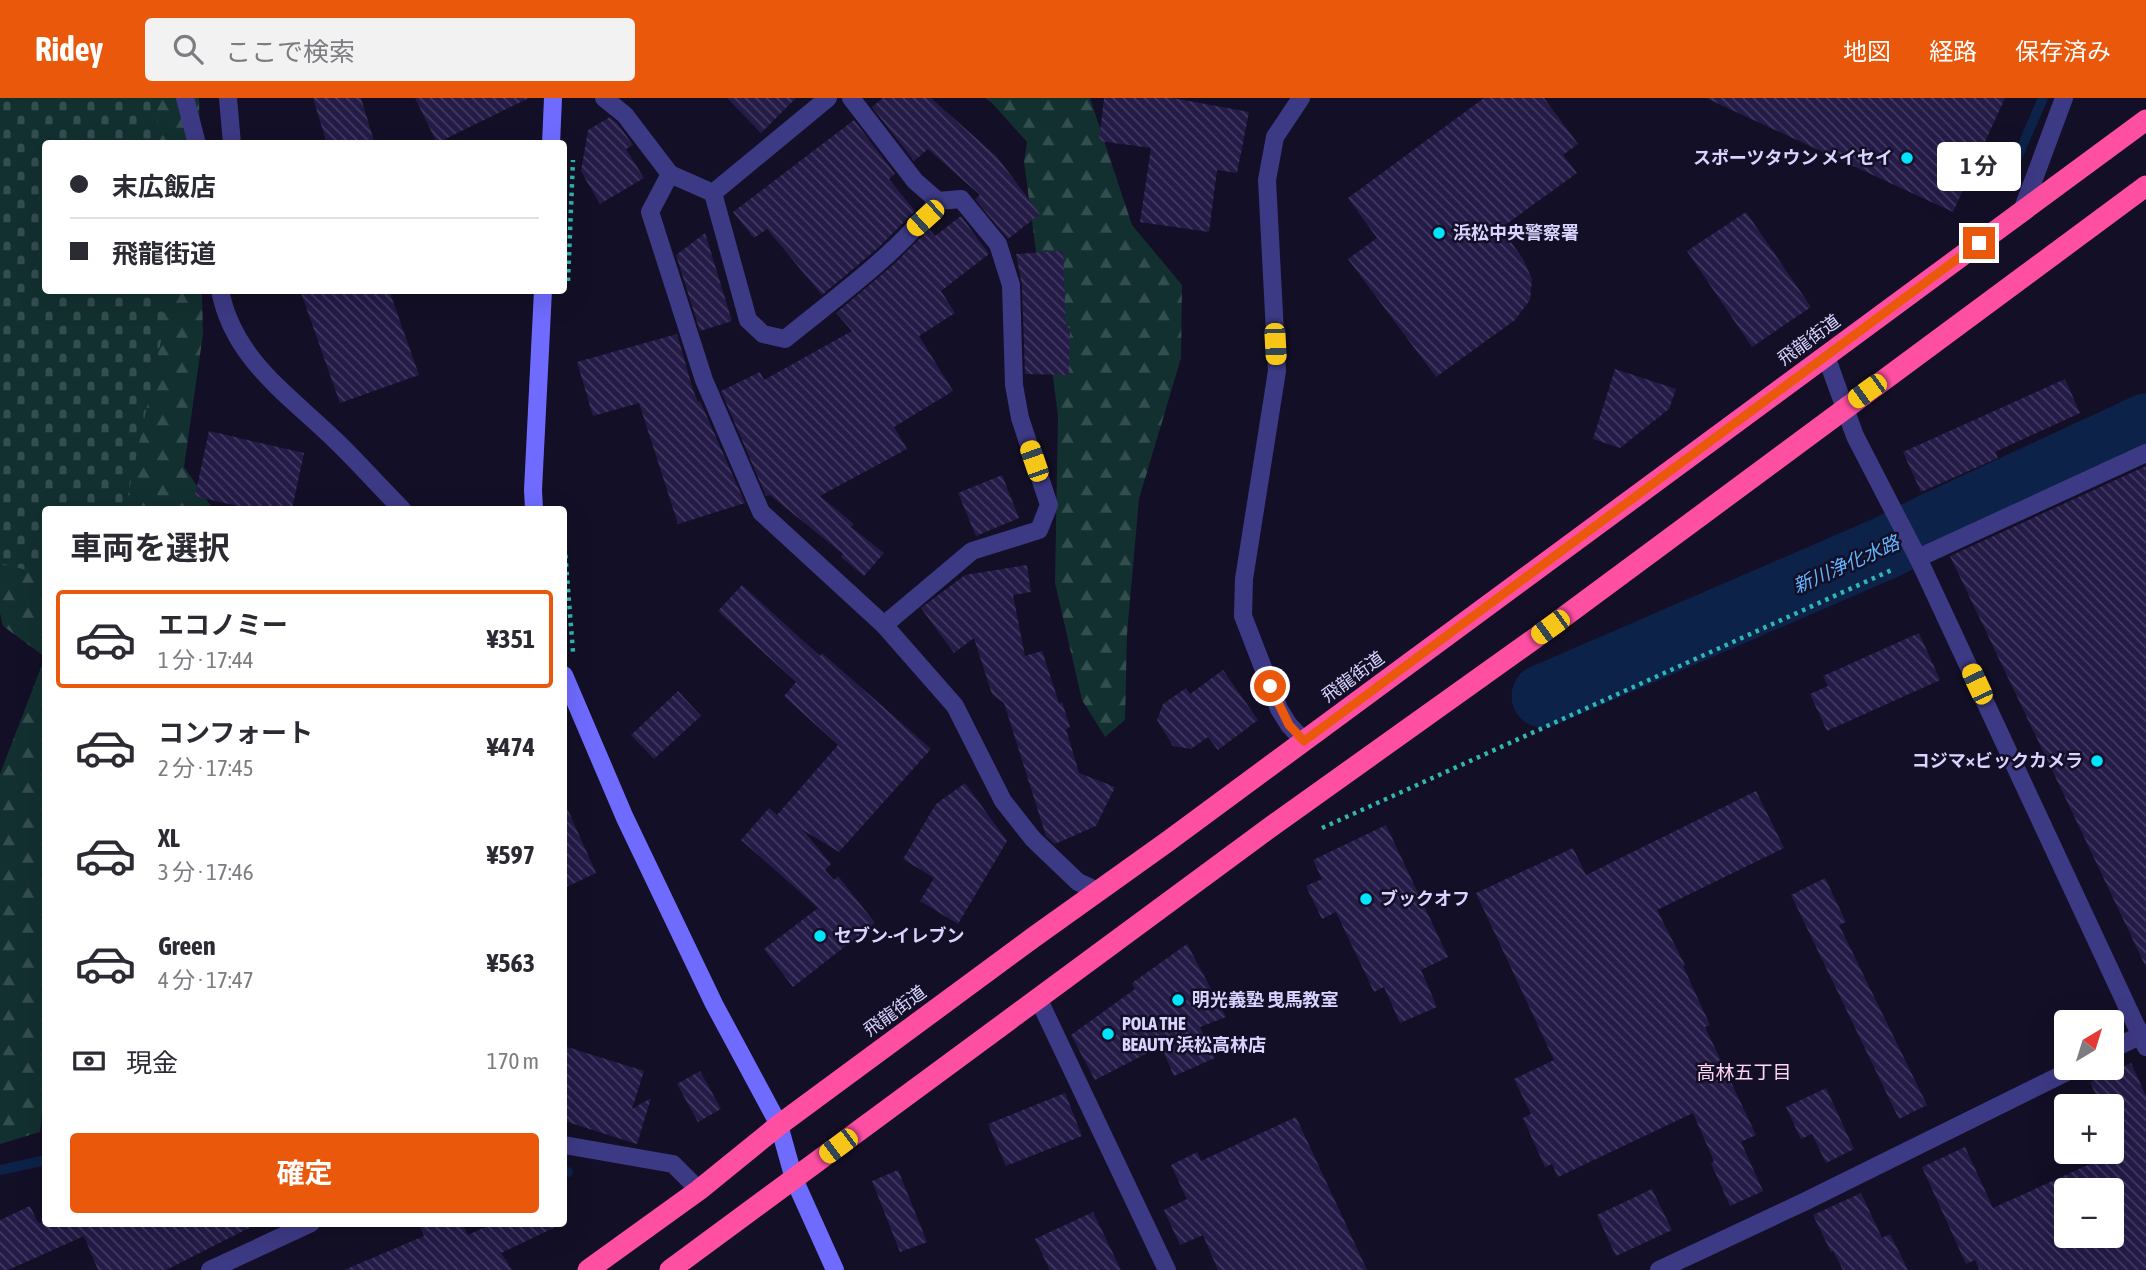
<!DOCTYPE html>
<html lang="ja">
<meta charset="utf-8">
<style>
:root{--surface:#fff;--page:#f2f2f3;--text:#2b2b33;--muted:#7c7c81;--line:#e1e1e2;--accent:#ea580c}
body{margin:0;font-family:"Asap Condensed","Noto Sans JP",sans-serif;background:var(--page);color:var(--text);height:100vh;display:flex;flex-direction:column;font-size:26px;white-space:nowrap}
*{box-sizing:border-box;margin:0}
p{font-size:23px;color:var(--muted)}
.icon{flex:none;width:38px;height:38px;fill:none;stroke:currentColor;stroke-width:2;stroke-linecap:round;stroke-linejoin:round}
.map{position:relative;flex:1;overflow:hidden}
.panel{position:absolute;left:42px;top:408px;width:525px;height:721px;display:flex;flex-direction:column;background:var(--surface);border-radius:7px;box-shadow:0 7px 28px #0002}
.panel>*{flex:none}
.guide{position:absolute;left:42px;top:42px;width:525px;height:154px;border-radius:7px;box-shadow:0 7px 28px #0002;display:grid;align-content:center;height:154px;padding:0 28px;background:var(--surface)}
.needle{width:46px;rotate:38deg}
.fabs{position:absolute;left:2054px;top:912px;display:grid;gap:14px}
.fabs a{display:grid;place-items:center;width:70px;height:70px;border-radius:7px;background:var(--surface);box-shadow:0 7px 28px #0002;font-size:35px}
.end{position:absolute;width:32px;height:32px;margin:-16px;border:9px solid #ea580c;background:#fff;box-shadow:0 0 0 4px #fff}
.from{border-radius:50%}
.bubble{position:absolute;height:49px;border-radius:7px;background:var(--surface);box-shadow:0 7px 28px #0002;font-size:23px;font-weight:700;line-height:49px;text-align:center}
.car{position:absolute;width:21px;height:42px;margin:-21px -10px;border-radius:9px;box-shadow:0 0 5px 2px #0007;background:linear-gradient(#f5c518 24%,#345 0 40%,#f5c518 0 76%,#345 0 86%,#f5c518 0)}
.guide b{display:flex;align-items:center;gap:24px;height:66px;font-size:26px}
.guide b+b{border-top:2px solid var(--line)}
.guide i{width:18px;height:18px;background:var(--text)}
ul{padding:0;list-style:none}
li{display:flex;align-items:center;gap:21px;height:98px;margin:0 14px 10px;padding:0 14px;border:4px solid transparent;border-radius:7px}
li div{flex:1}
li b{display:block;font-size:26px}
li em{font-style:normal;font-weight:700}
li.on{border-color:var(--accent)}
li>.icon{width:63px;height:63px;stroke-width:1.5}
h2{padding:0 28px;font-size:32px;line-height:84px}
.pay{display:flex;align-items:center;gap:18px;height:77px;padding:0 28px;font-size:26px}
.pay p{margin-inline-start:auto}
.primary-button{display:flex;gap:14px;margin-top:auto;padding:14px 28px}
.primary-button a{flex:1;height:80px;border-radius:7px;background:var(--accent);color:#fff;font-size:28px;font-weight:700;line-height:80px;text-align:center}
header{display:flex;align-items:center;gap:42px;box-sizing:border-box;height:98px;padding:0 35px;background:var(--accent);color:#fff}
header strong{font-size:33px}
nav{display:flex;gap:38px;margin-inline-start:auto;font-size:24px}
.search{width:490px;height:63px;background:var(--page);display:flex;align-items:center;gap:18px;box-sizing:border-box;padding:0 24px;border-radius:7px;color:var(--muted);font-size:26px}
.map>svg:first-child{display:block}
.forest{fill:url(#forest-firs)}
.cemetery{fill:url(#cemetery-stones)}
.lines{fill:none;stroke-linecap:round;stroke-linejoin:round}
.stream{stroke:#0c2248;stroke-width:10}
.river{stroke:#0c2248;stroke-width:63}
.building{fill:url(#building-back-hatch);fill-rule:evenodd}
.path{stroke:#2fb8b0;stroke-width:4.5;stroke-dasharray:3.5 5;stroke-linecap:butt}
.street{stroke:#3d3a85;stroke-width:18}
.secondary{stroke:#6f6bff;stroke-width:18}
.highway{stroke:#ff4fa3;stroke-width:21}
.route{stroke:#ea580c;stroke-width:9}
.poi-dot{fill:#00e5ff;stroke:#130f26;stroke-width:2.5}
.labels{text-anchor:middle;stroke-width:5;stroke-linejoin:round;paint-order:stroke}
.poi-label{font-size:18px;font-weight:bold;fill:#d9d4ff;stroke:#130f26;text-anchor:start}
.street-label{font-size:18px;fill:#d9d4ff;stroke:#130f26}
.water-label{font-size:19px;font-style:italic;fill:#62b6ff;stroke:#130f26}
.neighbourhood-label{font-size:19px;fill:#ffd6f0;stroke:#130f26}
</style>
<header>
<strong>Ridey</strong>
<div class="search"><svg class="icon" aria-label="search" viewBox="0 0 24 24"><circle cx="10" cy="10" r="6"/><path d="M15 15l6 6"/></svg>ここで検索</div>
<nav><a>地図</a><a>経路</a><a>保存済み</a></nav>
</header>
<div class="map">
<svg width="2146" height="1172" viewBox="0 0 2146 1172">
<defs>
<pattern id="forest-firs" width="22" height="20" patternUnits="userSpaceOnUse" patternTransform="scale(1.75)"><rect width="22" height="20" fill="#12302f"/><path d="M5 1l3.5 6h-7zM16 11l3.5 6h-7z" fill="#344d4e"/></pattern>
<pattern id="cemetery-stones" width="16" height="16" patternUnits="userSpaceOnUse" patternTransform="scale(1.75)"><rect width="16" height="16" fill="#12302f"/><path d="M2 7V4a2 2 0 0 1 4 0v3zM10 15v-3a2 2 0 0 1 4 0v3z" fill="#344d4e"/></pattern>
<pattern id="building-back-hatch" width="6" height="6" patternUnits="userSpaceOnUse" patternTransform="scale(1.75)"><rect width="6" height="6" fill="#241b47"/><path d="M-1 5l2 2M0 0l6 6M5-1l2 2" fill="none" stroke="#433b63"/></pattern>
</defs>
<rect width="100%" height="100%" fill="#130f26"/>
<g class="forest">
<path d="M0,0H199L200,45L46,46V192L202,193L203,236L184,369L213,411H46L45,989L40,1034L0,1046V676L45,559L3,528L0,515Z"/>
<path d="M985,0H1090L1132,127L1182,187L1181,260L1139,401L1127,536L1125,622L1105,639L1082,602L1055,485L1058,317L1024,64L1027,44L992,5Z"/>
</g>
<path class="cemetery" d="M0,0H157L158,45L46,46V192L166,193L162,238L125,411H46L45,477L0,465Z"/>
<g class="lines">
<g class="stream">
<path d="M2017,60L2043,0"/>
<path d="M0,1072L46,1062"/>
<path d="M564,1073L568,1074"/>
</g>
<path class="river" d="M1543,598L1885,450L1937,424L2146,327"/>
</g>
<g class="building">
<path d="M313,0H361L375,46H327Z"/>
<path d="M415,0H529L437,45Z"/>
<path d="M727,0H796L761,35Z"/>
<path d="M883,0H931L997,59L1040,116L1008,141L975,101L980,97L928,51L914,63L872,9Z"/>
<path d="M1104,0H1172L1249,14L1237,75L1217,72L1209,134L1140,124L1151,50L1099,43Z"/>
<path d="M1484,0H1544L1578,46L1563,57L1577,75L1501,130L1523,161L1532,181L1530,202L1515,222L1436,279L1348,161L1377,140L1348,100Z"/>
<path d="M1706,0H2005L1953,114Z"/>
<path d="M610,19L617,25L633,47L626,51L644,80L600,106L581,73L588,32Z"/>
<path d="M854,22L895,76L889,81L915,113L878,150L822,197L767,131L754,140L733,114Z"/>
<path d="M1746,114L1811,209L1752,249L1687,153Z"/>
<path d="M961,118L989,156L941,193L955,215L919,238L953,293L894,329L907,351L820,398L854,426L851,429L884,455L864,478L841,459L843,456L770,397L766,398L721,293L760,274L764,282L852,233L836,215L893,167L929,131L935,138Z"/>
<path d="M705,135L732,223L700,233L676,157Z"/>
<path d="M1063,153L1066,228H1070L1069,277L1025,276L1022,187L1016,156Z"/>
<path d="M300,192H389L419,277L340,305Z"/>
<path d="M677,236L693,292L698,304L700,303L745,405L678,426L639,305L593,318L577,264Z"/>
<path d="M1615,271L1676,291L1669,311L1620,350L1593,341Z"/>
<path d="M2065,281L2080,315L1995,354L1998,360L1921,394L1903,354Z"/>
<path d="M209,333L304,355L292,411H250L195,398Z"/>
<path d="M2146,368V869L1950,458Z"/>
<path d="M1002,377L1019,420L976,438L958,395Z"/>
<path d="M1027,467L1031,494L1013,497L1025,558L1042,553L1059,605L1062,604L1070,629L1066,631L1079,675L1115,689L1096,728L1055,746L1046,738L1004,605L992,596L974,540L954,555L921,510L965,477Z"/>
<path d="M742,487L820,558L822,555L931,651L839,754L803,732L831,766L825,772L834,782L838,778L875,825L793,889L764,851L818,810L741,742L769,710L777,717L838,647L784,598L796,584L718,513Z"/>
<path d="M1919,535L1940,582L1827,633L1810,596L1828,588L1823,578Z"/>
<path d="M1223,572L1258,622L1218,652L1208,639L1191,651L1173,648L1157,622L1163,606L1186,590L1190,596Z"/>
<path d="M678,593L701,618L654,661L631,637Z"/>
<path d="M965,685L1007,743L958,826L920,803L934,780L903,761L936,706Z"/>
<path d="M1756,693L1784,750L1657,812L1685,867L1683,868L1710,927L1705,929L1756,1037L1741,1044L1763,1093L1730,1108L1711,1065L1714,1063L1693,1015L1558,1079L1552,1066L1545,1069L1523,1020L1531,1016L1514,981L1554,962L1476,795L1573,750L1586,777Z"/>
<path d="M564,703L596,775L564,790Z"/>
<path d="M1386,727L1448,859L1421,872L1437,909L1400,925L1384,889L1374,894L1336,814L1322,821L1306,788L1322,781L1313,762Z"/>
<path d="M1825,780L1846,824L1839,827L1927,1007L1899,1021L1791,797Z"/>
<path d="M1187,846L1226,919L1200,929L1215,960L1174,978L1161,948L1095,982L1071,937L1135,891L1132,885Z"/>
<path d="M564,948L644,973L632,1011L651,1000L637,1046L564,1023Z"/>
<path d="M2131,965L2146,998V1172H1980L1975,1162L1966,1166L1922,1069L1965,1049L1993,1110L2112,1056V1008H2101L2090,984ZM2067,1092H2112V1138H2067Z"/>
<path d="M700,973L721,1011L698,1024L677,986Z"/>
<path d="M1826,990L1854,1051L1826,1065L1812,1036L1801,1041L1786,1009Z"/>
<path d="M1065,995L1082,1038L1006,1068L988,1026Z"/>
<path d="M1296,1019L1367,1172H1218L1203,1137L1180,1147L1164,1112L1187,1101L1171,1067L1197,1054L1201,1063Z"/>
<path d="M898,1072L927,1144L900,1154L872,1083Z"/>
<path d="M1652,1091L1672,1132L1616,1158L1597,1117Z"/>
<path d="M1861,1095L1882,1140L1890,1136L1908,1172H1843L1833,1153L1831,1154L1813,1117Z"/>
<path d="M30,1108L38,1125H259L166,1172H98L84,1138L8,1172H0V1122Z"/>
<path d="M1093,1114L1121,1172H1050L1035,1141Z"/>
<path d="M418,1125H462L468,1137L494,1125H564L501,1155L512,1172H344L424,1138Z"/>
</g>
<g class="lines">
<g class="path">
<path d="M568,183L573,62"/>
<path d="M564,440L573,554"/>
<path d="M1322,730L1894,471"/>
</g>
<g class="street">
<path d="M185,0L197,46"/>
<path d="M228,0L232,46"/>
<path d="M604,0L625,17L670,76L650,114L704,282L761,414L884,527L955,608L1003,703L1033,741L1078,784L1098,793"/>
<path d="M851,0L915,83L938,103L961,101L998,146L1011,187L1014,287L1020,320L1049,407L1039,432L972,453L884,527"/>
<path d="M1301,0L1275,39L1267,82L1277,273L1244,481L1243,518L1279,611L1289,627L1304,643"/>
<path d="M670,76L713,95L828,0"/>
<path d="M713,95L748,222L763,236L785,241C838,198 897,156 938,103"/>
<path d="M2022,113L2064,0"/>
<path d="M220,192C233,261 288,296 335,342C358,364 379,388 402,411"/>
<path d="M1826,258L1855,338L1918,460"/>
<path d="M2146,355L1918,460L2146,949"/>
<path d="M1038,900L1167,1172"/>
<path d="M2112,951L2146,935"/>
<path d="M564,1047L673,1066L699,1092"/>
<path d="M210,1172L311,1125"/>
<path d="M1659,1172L1806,1103L2075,970"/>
</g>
<g class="secondary">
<path d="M551,46L553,0"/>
<path d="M534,411L533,392L543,192"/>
<path d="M564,577L625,720L714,906L779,1027L794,1081L835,1172"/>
</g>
<g class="highway">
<path d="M588,1172L699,1092L779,1027L1034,839L1167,744L2146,22"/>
<path d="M670,1172L1272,728L1534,541L2146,88"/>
</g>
</g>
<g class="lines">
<path class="route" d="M1270,588L1289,627L1304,643L1979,145"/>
</g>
<g class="poi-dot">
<circle cx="1907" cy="60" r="7"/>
<circle cx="1439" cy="135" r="7"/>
<circle cx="2097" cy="663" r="7"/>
<circle cx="1366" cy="801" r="7"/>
<circle cx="820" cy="838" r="7"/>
<circle cx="1178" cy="902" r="7"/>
<circle cx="1108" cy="936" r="7"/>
</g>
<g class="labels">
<g class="poi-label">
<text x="1893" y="66" text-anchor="end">スポーツタウン メイセイ</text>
<text x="1453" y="141">浜松中央警察署</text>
<text x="2083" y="669" text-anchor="end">コジマ×ビックカメラ</text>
<text x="1380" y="807">ブックオフ</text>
<text x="834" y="844">セブン-イレブン</text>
<text x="1192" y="908">明光義塾 曳馬教室</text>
<text x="1122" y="932">POLA THE<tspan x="1122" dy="21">BEAUTY 浜松高林店</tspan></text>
</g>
<g class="street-label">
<text transform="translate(1809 242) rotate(-36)" y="6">飛龍街道</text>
<text transform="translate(1353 579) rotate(-36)" y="6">飛龍街道</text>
<text transform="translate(895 913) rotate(-36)" y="6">飛龍街道</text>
</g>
<g class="water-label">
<text transform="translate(1846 466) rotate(-24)" y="7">新川浄化水路</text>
</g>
<g class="neighbourhood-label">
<text x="1744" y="981">高林五丁目</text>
</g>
</g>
</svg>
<div class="fabs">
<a><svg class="needle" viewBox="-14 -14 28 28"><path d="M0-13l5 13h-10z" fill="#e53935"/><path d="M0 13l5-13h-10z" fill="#7c7c81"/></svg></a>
<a>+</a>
<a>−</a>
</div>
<i class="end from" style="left:1270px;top:588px"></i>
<i class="end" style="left:1979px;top:145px"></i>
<div class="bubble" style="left:1937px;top:44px;width:84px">1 分</div>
<i class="car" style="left:925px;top:120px;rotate:228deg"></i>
<i class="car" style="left:1275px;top:246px;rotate:177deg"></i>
<i class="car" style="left:1867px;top:293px;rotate:234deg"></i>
<i class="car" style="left:1034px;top:363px;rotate:341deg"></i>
<i class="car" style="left:1550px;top:529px;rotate:234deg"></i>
<i class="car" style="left:1977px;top:586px;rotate:335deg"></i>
<i class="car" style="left:838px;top:1048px;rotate:233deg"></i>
<div class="guide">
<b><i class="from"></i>末広飯店</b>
<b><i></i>飛龍街道</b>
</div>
<section class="panel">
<h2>車両を選択</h2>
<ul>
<li class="on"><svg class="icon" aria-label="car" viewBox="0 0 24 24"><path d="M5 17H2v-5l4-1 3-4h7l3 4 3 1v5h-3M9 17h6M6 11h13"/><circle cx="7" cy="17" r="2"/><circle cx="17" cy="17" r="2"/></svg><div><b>エコノミー</b><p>1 分 · 17:44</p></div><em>¥351</em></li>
<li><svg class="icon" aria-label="car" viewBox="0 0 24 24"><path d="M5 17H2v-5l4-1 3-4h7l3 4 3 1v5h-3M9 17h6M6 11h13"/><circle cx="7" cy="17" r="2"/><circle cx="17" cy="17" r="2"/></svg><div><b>コンフォート</b><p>2 分 · 17:45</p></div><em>¥474</em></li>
<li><svg class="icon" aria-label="car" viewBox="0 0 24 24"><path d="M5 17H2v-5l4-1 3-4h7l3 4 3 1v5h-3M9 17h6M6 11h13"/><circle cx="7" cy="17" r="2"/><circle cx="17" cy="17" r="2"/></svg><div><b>XL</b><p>3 分 · 17:46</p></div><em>¥597</em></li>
<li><svg class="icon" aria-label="car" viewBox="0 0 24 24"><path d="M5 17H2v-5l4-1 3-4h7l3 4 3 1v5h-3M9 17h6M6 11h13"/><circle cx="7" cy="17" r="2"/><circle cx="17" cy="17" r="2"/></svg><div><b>Green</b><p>4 分 · 17:47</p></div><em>¥563</em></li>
</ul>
<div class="pay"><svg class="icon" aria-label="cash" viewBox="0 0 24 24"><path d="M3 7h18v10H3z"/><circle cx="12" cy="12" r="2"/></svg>現金<p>170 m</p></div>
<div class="primary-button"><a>確定</a></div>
</section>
</div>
